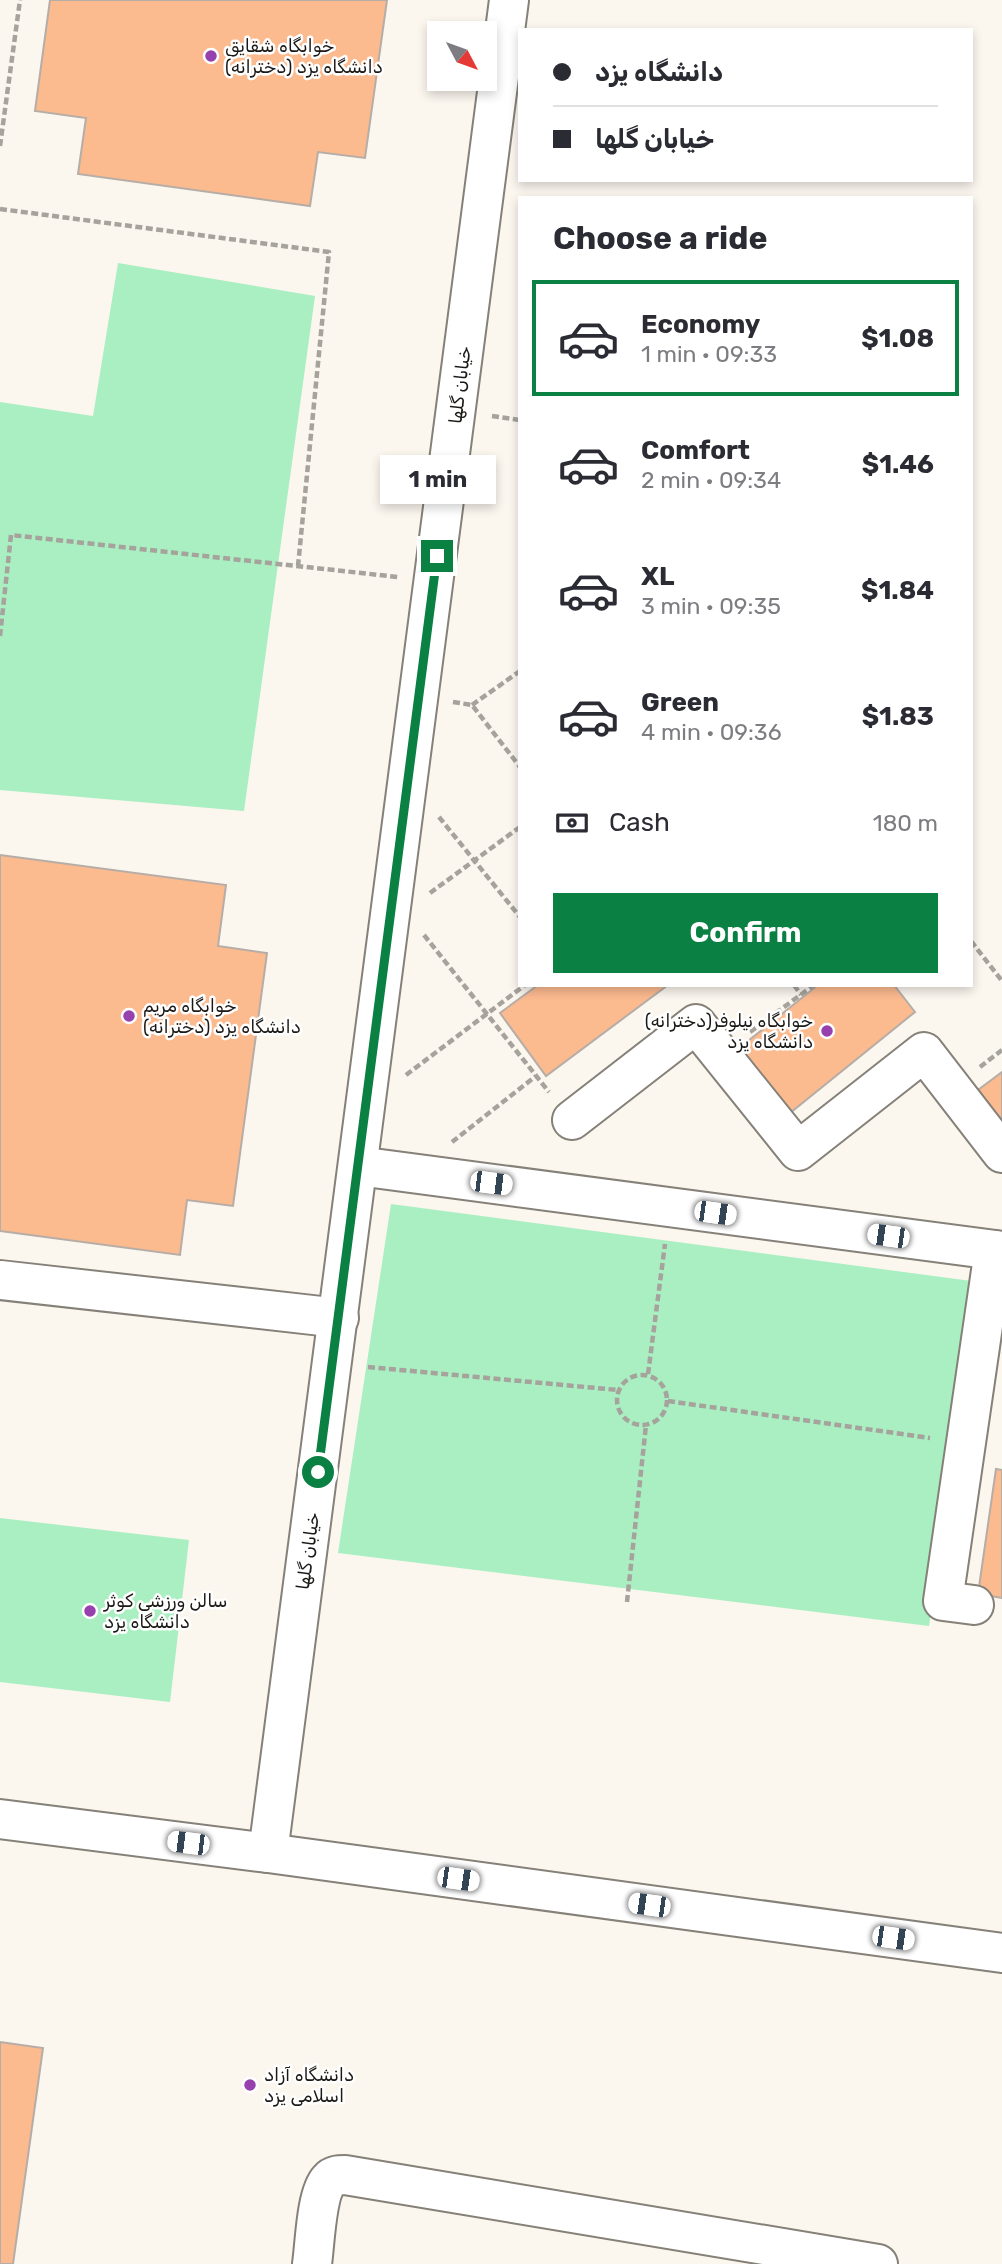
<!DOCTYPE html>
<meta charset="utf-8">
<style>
:root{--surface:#fff;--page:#f7f7f7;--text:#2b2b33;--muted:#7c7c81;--line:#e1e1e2;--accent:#0b8043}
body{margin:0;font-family:Rubik,Vazirmatn,sans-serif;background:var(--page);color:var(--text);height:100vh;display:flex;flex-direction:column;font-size:26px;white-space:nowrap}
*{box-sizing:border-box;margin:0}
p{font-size:23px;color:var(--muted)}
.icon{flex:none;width:38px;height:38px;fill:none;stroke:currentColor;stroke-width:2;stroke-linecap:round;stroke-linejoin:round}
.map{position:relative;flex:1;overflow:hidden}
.sheet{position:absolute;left:518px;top:196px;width:455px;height:791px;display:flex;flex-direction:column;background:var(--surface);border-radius:0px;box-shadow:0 4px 10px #0003}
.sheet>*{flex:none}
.guide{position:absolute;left:518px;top:28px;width:455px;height:154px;border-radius:0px;box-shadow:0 4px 10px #0003;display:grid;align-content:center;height:154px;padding:0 35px;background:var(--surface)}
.needle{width:46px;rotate:131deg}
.controls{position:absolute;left:427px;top:21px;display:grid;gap:14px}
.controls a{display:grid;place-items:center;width:70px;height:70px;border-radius:0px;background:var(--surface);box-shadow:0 4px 10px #0003;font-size:35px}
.end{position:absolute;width:32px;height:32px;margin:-16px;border:9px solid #0b8043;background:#fff;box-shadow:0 0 0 4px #fff}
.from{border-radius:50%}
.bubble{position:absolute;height:49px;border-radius:0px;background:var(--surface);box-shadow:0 4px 10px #0003;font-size:23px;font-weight:700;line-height:49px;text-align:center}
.car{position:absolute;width:21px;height:42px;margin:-21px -10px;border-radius:9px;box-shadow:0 0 5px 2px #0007;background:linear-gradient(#fff 24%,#345 0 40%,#fff 0 76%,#345 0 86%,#fff 0)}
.guide b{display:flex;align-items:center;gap:24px;height:66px;font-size:26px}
.guide b+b{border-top:2px solid var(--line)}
.guide i{width:18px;height:18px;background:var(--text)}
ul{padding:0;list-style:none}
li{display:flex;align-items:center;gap:21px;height:116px;margin:0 14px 10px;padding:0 21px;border:4px solid transparent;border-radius:0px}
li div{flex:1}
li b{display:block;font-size:26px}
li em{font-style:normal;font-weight:700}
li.active{border-color:var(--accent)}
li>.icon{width:63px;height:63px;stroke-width:1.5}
h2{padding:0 35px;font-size:32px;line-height:84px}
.pay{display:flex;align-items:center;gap:18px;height:77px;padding:0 35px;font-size:26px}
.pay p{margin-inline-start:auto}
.action{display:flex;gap:14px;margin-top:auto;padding:14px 35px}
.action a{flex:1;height:80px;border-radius:0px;background:var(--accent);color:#fff;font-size:28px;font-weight:700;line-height:80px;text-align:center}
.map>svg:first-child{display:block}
.green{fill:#a9efc2}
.building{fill:#fcba8f;stroke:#b6ada7;stroke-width:2}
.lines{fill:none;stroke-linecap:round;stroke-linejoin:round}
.minor-casing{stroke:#858078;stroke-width:42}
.path{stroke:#a6a29c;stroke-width:4.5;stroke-dasharray:7 3.5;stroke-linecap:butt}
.minor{stroke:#fff;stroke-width:38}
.route{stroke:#0b8043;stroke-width:9}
.poi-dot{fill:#9741ae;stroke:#fff;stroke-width:2.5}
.labels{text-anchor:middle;stroke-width:5;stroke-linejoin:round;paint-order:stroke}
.poi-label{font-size:18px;fill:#1b1916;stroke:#fff;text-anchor:start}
.street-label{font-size:18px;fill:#1b1916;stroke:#fff}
</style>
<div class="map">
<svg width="1002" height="2264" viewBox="0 0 1002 2264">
<rect width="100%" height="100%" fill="#fbf6ee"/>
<g class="green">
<path d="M118,263L315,296L244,811L0,790V402L93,416Z"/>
<path d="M391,1204L979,1282L929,1626L338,1553Z"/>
<path d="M0,1518L189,1540L170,1702L0,1682Z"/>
</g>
<g class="building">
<path d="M50,0H387L365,158L318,152L310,206L78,174L86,118L35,111Z"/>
<path d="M0,855L226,885L218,946L267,953L233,1206L187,1200L180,1255L0,1231Z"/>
<path d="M538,985H668L546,1076L500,1013Z"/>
<path d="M818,985H894L915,1012L790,1113L738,1049Z"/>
<path d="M1002,1072V1124L978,1090Z"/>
<path d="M996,1469L1002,1470V1598L978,1594Z"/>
<path d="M0,2042L43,2048L13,2264H0Z"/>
</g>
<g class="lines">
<g class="minor-casing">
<g id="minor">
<path d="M572,1120L696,1024L798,1151L924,1052L1002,1153"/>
<path d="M358,1166L1002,1251"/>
<path d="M0,1280L339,1318"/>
<path d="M974,1605L943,1601L994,1250"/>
<path d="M0,1819L268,1853L1002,1953"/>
<path d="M268,1853L509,0"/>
<path d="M312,2264C315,2244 316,2194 329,2180C333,2175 339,2175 345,2175L878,2264"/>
</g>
</g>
<g class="path">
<path d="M0,146L20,0"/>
<path d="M0,209L329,252L298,566"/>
<path d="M492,416L520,420"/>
<path d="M0,636L11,535L398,577"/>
<path d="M453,702L472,705L520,767"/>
<path d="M472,705L520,671"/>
<path d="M439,817L520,917"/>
<path d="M430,893L520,827"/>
<path d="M424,935L549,1092"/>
<path d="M971,941L1002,981"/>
<path d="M794,985L801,995"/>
<path d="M750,1032L814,985"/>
<path d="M980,1067L1002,1050"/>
<path d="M406,1075L525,985"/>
<path d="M452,1142L536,1076"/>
<path d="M368,1367L618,1390"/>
<path d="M648,1374L665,1244"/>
<circle cx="642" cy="1400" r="25"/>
<path d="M668,1401L930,1438"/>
<path d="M627,1602L646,1425"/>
</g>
<use href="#minor" class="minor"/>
</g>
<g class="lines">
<path class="route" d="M318,1472L437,556"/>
</g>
<g class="poi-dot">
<circle cx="211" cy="56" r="7"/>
<circle cx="129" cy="1016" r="7"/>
<circle cx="827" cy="1031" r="7"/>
<circle cx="90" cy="1611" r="7"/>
<circle cx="250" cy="2085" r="7"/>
</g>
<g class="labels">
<g class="poi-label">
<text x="225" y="52">خوابگاه شقایق<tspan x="225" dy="21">(دخترانه) دانشگاه یزد</tspan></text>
<text x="143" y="1012">خوابگاه مریم<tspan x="143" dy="21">(دخترانه) دانشگاه یزد</tspan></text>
<text x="813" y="1027" text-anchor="end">خوابگاه نیلوفر(دخترانه)<tspan x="813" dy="21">دانشگاه یزد</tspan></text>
<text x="104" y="1607">سالن ورزشی کوثر<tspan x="104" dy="21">دانشگاه یزد</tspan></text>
<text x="264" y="2081">دانشگاه آزاد<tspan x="264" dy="21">اسلامی یزد</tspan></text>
</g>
<g class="street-label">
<text transform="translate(460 385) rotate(-83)" y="6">خیابان گلها</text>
<text transform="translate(308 1551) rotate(-82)" y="6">خیابان گلها</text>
</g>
</g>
</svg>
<div class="controls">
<a><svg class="needle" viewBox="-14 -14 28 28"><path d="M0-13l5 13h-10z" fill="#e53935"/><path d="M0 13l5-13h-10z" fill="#7c7c81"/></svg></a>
</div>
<i class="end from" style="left:318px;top:1472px"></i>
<i class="end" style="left:437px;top:556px"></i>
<div class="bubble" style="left:380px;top:455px;width:116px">1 min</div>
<i class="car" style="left:491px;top:1183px;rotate:97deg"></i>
<i class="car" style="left:715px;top:1213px;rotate:98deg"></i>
<i class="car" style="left:888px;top:1236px;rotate:278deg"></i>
<i class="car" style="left:188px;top:1843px;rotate:277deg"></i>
<i class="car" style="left:458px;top:1879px;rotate:98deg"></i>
<i class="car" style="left:649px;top:1905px;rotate:278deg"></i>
<i class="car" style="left:893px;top:1938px;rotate:98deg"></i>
<div class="guide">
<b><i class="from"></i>دانشگاه یزد</b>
<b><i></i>خیابان گلها</b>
</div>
<section class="sheet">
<h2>Choose a ride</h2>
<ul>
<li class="active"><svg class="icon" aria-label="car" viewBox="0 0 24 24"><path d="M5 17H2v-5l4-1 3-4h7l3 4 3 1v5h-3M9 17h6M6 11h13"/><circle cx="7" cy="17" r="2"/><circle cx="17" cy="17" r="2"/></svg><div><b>Economy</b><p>1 min · 09:33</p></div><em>$1.08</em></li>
<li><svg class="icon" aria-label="car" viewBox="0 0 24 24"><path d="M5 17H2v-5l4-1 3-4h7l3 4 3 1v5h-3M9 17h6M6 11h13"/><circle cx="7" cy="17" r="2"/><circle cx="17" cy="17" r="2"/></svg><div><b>Comfort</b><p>2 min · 09:34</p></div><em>$1.46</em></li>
<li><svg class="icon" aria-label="car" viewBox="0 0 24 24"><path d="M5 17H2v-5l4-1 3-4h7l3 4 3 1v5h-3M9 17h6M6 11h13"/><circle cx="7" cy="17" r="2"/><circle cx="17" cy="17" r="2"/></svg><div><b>XL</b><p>3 min · 09:35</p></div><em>$1.84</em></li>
<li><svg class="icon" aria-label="car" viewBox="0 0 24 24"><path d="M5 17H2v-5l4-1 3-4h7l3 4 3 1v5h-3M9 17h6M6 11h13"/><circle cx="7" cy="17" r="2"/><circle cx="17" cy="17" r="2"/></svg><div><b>Green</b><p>4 min · 09:36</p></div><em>$1.83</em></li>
</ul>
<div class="pay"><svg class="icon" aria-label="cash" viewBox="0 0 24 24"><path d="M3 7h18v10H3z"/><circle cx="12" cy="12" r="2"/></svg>Cash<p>180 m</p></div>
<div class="action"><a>Confirm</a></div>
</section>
</div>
